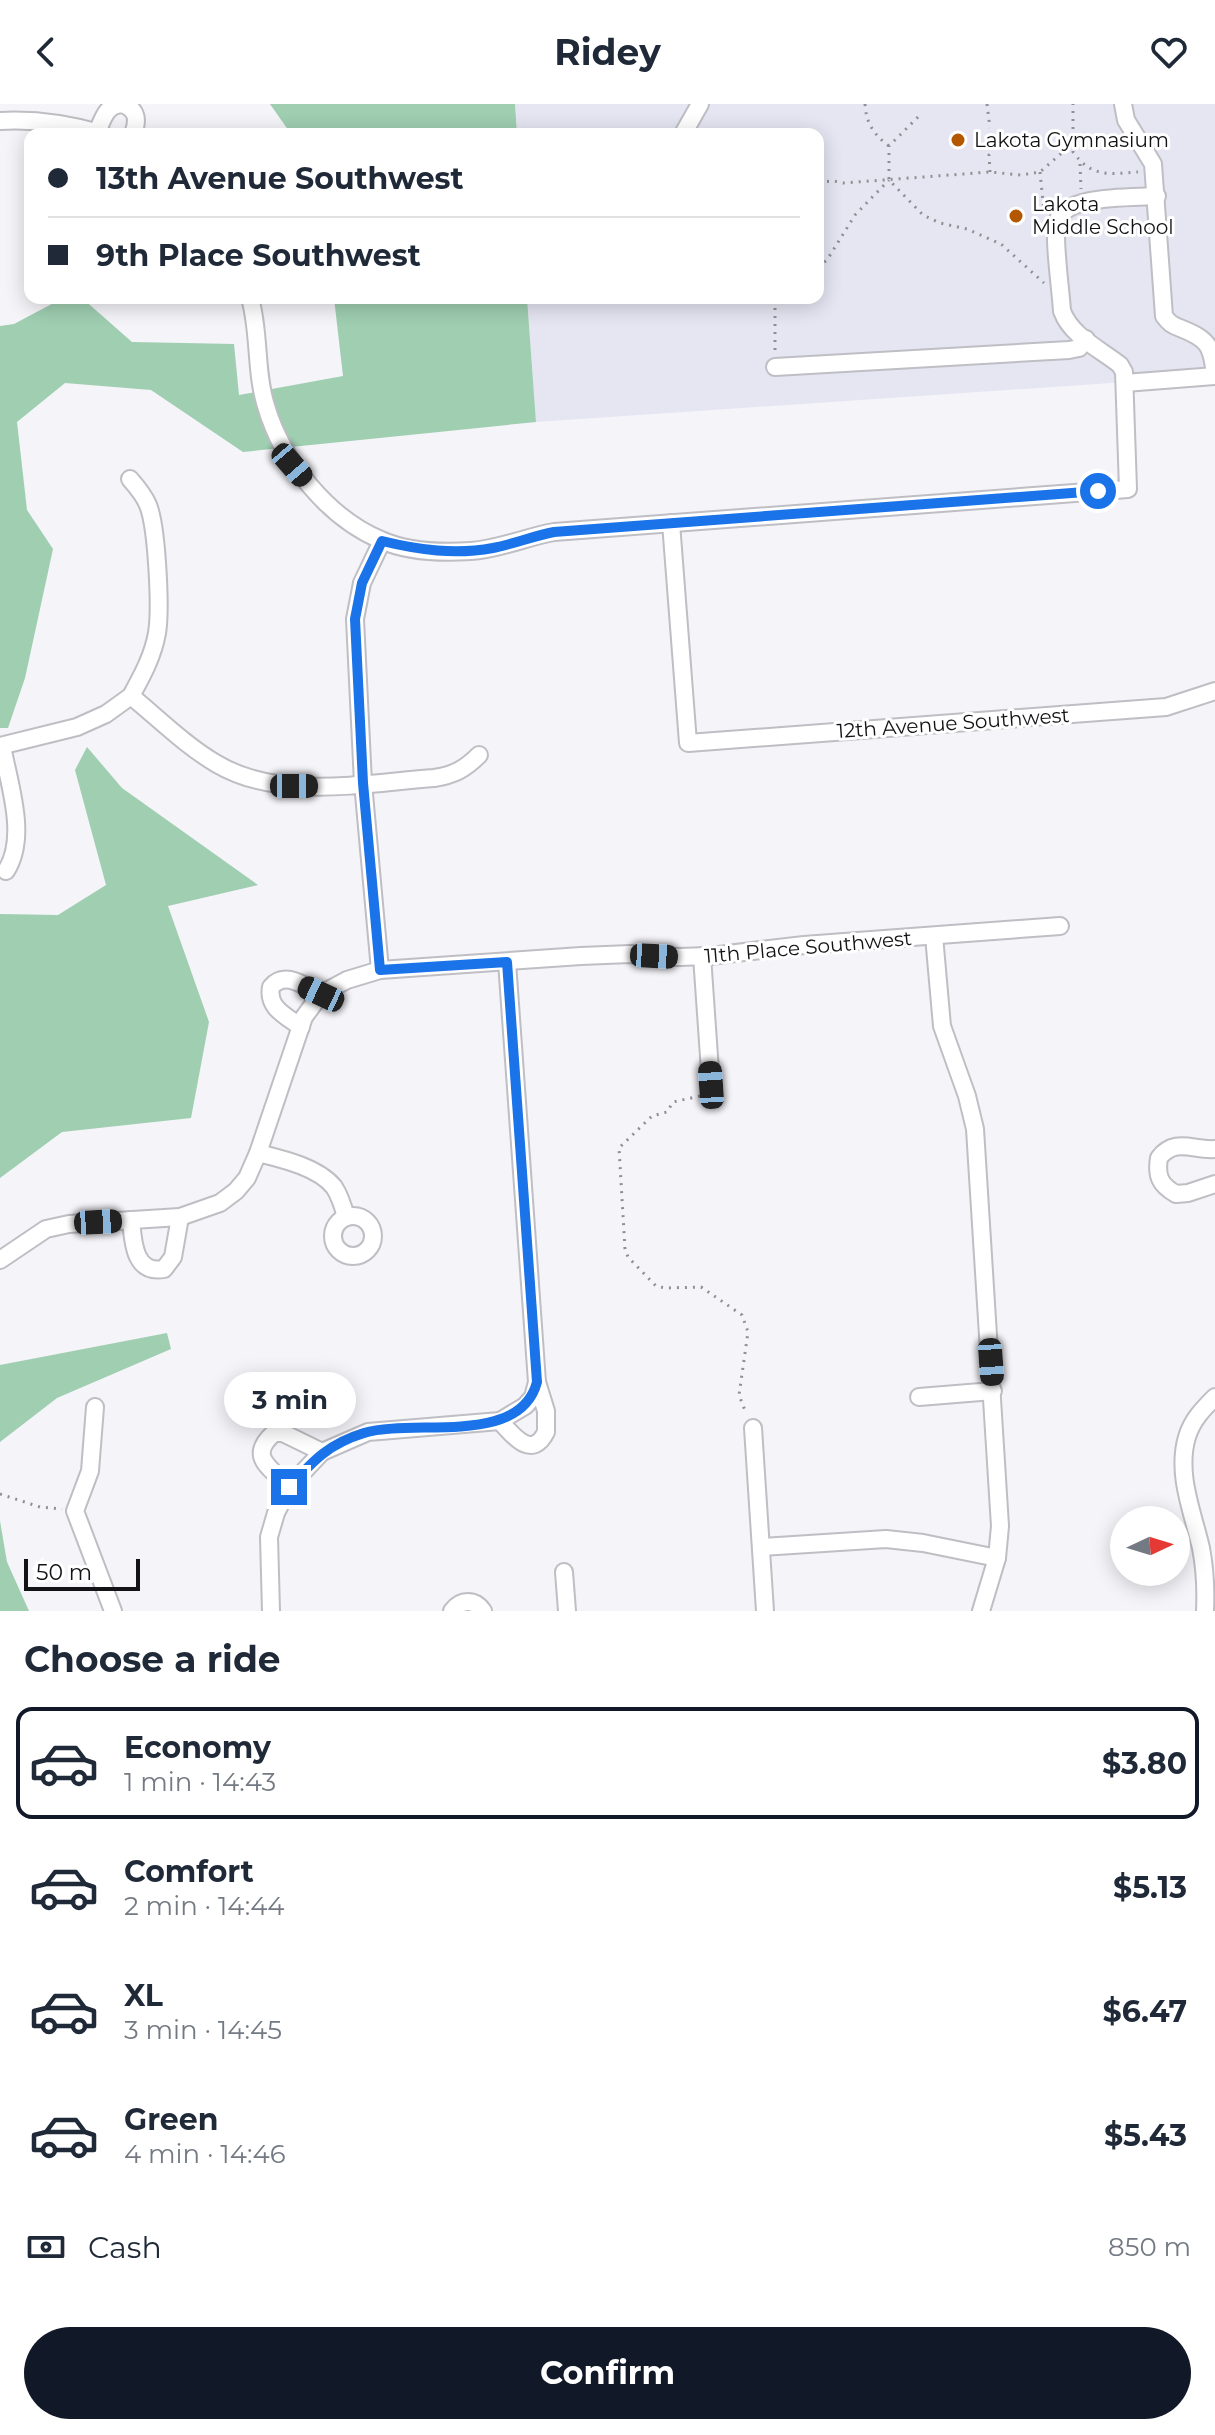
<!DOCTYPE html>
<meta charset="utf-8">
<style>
:root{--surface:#fff;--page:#f2f2f3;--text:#1f2937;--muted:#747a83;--line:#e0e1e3;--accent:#111827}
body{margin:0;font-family:Montserrat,sans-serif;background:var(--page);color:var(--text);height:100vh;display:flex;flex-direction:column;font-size:30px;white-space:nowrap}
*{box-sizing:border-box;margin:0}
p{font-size:26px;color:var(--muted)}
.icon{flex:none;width:44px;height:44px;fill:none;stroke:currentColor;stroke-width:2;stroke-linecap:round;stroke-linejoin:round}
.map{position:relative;height:1507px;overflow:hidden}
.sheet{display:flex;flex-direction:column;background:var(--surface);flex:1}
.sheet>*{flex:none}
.top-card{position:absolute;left:24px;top:24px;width:800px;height:176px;border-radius:16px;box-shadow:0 4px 20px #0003;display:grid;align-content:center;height:176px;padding:0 24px;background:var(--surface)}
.needle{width:52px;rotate:86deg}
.controls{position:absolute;left:1110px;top:1402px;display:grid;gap:16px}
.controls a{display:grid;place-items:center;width:80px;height:80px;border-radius:50%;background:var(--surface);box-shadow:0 4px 20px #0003;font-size:40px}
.scale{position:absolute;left:24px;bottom:20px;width:116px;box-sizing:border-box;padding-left:8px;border:4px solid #131315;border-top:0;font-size:22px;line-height:28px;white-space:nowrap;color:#131315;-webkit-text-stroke:6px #fff;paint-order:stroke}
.end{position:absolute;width:36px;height:36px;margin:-18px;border:10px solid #1a73e8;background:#fff;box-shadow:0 0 0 4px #fff}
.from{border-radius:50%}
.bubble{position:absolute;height:56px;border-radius:28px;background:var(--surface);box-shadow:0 4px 20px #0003;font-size:26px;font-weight:700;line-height:56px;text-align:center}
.car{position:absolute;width:24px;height:48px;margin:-24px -12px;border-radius:10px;box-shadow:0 0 6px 2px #0007;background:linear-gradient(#222 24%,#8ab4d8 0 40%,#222 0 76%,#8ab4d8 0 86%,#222 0)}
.top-card b{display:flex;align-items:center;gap:28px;height:76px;font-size:30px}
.top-card b+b{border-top:2px solid var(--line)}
.top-card i{width:20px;height:20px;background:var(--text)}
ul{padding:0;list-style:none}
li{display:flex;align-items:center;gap:24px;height:112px;margin:0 16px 12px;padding:0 8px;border:4px solid transparent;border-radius:16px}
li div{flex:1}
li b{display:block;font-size:30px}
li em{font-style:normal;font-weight:700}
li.on{border-color:var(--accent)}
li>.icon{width:72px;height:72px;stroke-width:1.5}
h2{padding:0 24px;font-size:36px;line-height:96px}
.pay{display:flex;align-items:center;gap:20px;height:88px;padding:0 24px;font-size:30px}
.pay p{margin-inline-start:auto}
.action{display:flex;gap:16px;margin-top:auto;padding:16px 24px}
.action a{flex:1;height:92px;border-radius:48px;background:var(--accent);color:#fff;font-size:32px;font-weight:700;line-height:92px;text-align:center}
header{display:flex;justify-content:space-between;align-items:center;height:104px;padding:0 24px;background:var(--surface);font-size:36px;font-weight:700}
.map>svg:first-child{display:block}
.built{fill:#e6e6f3}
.green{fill:#9fceb1}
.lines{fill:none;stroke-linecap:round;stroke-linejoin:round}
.minor-casing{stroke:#bebec4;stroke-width:20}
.path{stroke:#909093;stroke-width:3;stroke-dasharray:2 6;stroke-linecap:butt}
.minor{stroke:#fff;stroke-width:16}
.route{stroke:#1a73e8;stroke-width:10}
.poi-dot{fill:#b35700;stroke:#fff;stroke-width:3}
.labels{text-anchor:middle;stroke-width:6;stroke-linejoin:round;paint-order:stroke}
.poi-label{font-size:20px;fill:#131315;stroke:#fff;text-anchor:start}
.street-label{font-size:20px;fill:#131315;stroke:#fff}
</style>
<header><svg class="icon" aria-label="back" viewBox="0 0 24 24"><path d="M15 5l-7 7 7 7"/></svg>Ridey<svg class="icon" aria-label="heart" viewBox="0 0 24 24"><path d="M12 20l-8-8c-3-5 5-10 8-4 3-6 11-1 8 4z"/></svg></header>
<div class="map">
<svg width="1215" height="1507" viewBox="0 0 1215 1507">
<rect width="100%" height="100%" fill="#f4f4f9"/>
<path class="built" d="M515,0H1215V272L536,318L527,194H818V30H517Z"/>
<g class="green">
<path d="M270,0H515L517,30H291Z"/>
<path d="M63,194H82L132,238L234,240L239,291L343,272L334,194H527L536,318L243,348L151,286L65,279L17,318L27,406L53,445L25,574L8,624H0V222L14,220Z"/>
<path d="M87,643L122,684L258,781L168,802L209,918L191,1014L62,1028L0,1074V810L58,811L106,781L75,666Z"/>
<path d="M167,1229L171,1245L57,1294L0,1338V1261Z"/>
<path d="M0,1417L7,1458L29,1507H0Z"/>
</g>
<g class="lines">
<g class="minor-casing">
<g id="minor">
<path d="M122,0C138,5 138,17 133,30"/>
<path d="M1123,0L1126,16L1153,60L1164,212C1169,219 1172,221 1180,224C1208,235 1212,241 1215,272"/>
<path d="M0,17C35,15 69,20 103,30"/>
<path d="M97,28C103,15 106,1 122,0"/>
<path d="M683,30L700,0"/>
<path d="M250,194C260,229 255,267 266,302C282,357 328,414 381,436C408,448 442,449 471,447C500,445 526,433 554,428L1128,385L1124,268L1120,261C1100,245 1071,232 1062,207C1061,188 1053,133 1057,118C1065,90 1132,94 1157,92"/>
<path d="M775,263L1069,246L1079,244L1086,235"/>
<path d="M1125,279L1215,272"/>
<path d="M130,375C137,383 144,391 148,401C157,423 161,505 157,529C153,552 142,572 131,592"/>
<path d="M671,419L688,639L1166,603L1215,587"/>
<path d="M0,642L77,623L106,610L131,592C159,615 186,642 217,660C280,697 365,679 434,674C454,671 465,665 479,651"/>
<path d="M2,642C9,680 28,733 6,767"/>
<path d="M934,832L942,922L967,992L975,1025L1000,1422L997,1454L981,1507"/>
<path d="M702,852L711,981"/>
<path d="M380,866L363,679L355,515L362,479L382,437"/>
<path d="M301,923C286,912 267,904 271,883C285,866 304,882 321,890"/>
<path d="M1215,1045C1194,1047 1175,1033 1159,1054C1156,1072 1160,1081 1176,1090L1188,1089L1215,1080"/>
<path d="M258,1049C282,1055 318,1063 334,1083C340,1092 343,1102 346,1113"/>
<circle cx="353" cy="1132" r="20"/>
<path d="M131,1116C133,1138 134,1170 164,1165L173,1153L180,1113"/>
<path d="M0,1156L46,1125L69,1120L180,1113L220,1099L236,1087L247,1074L258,1049L304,913L321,890L347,876L380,866L581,852L630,850L679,853L710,852L804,841L1060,822"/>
<path d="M919,1293L993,1287"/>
<path d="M95,1303L90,1367L75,1407L113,1507"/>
<path d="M500,1317C513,1332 532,1356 546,1328V1307L537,1278L507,858"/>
<path d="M753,1324L765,1507"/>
<path d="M289,1383C270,1363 247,1353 274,1329H283L322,1348"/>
<path d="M761,1443L886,1435L923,1439L997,1454"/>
<path d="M564,1468L567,1507"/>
<path d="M271,1507L269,1433L276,1409L289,1383L322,1348L368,1328L500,1317L525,1302L533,1293L537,1278"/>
<path d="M452,1507C461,1495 475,1495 483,1507"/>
<path d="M1205,1507C1206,1486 1205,1465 1201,1444C1193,1409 1176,1370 1187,1333C1192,1316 1203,1305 1215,1293"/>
</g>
</g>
<g class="path">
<path d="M865,0C866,19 874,31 889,42"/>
<path d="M987,0L990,24"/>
<path d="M918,13L889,42V76L923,111L940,119L967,125L1001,140L1044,179"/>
<path d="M1073,39V48C1092,74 1109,70 1138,68"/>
<path d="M1080,60L1081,85"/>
<path d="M990,68L989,51L991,48"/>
<path d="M1040,68L1044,108"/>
<path d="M819,78L834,77L843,79L990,68L1021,71L1040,68L1073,39V0"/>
<path d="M818,163L827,156L855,111L889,76"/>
<path d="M775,246V194"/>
<path d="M700,992L673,998L667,1008L652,1012L619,1044L625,1145L628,1153L656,1182L665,1184L701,1183L742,1211L748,1228L739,1291L746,1309"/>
<path d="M0,1390L40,1403L62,1405"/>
</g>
<use href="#minor" class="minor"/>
</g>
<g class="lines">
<path class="route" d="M289,1383C313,1357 328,1340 364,1329C414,1314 520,1343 537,1278L507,858L380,866L363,679L355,515L362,479L382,437C419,446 455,451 493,444C514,440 533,432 554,428L1098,387"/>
</g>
<g class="poi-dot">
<circle cx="958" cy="36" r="8"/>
<circle cx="1016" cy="112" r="8"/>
</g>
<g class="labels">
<g class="poi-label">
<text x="974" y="43">Lakota Gymnasium</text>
<text x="1032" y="107">Lakota<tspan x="1032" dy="23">Middle School</tspan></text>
</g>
<g class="street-label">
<text transform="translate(953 619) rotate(-4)" y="7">12th Avenue Southwest</text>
<text transform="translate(808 843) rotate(-5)" y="7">11th Place Southwest</text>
</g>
</g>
</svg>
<div class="controls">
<a><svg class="needle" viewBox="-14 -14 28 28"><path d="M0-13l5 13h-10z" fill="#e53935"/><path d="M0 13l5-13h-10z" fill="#747a83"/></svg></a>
</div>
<div class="scale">50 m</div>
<i class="end from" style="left:1098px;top:387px"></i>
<i class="end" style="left:289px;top:1383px"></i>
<div class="bubble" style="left:224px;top:1268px;width:132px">3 min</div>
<i class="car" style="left:292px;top:361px;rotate:139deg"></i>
<i class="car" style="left:294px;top:682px;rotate:90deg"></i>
<i class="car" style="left:654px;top:852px;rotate:93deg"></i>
<i class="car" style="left:321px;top:890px;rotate:295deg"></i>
<i class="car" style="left:711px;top:981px;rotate:356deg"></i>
<i class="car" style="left:98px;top:1118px;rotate:87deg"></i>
<i class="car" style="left:991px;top:1258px;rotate:176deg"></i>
<div class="top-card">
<b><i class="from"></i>13th Avenue Southwest</b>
<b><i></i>9th Place Southwest</b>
</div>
</div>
<section class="sheet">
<h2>Choose a ride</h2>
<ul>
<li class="on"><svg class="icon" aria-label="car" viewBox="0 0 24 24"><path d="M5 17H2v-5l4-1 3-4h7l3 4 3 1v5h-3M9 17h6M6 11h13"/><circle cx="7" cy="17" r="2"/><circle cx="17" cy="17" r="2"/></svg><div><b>Economy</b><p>1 min · 14:43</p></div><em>$3.80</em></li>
<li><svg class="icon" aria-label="car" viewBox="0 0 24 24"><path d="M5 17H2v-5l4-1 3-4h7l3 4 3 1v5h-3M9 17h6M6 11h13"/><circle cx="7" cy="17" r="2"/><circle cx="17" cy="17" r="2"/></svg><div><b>Comfort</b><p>2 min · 14:44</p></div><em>$5.13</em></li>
<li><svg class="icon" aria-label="car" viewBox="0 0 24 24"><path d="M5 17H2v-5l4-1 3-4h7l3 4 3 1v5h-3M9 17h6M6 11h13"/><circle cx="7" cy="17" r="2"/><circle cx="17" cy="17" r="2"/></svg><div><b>XL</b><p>3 min · 14:45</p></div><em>$6.47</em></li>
<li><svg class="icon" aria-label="car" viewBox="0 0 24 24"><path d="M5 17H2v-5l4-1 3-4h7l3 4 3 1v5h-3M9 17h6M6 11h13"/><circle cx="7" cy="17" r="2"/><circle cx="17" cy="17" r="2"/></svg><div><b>Green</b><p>4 min · 14:46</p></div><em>$5.43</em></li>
</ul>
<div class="pay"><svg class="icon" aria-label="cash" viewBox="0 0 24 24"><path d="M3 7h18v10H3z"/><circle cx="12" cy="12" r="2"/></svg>Cash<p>850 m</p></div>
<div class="action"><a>Confirm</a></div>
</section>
